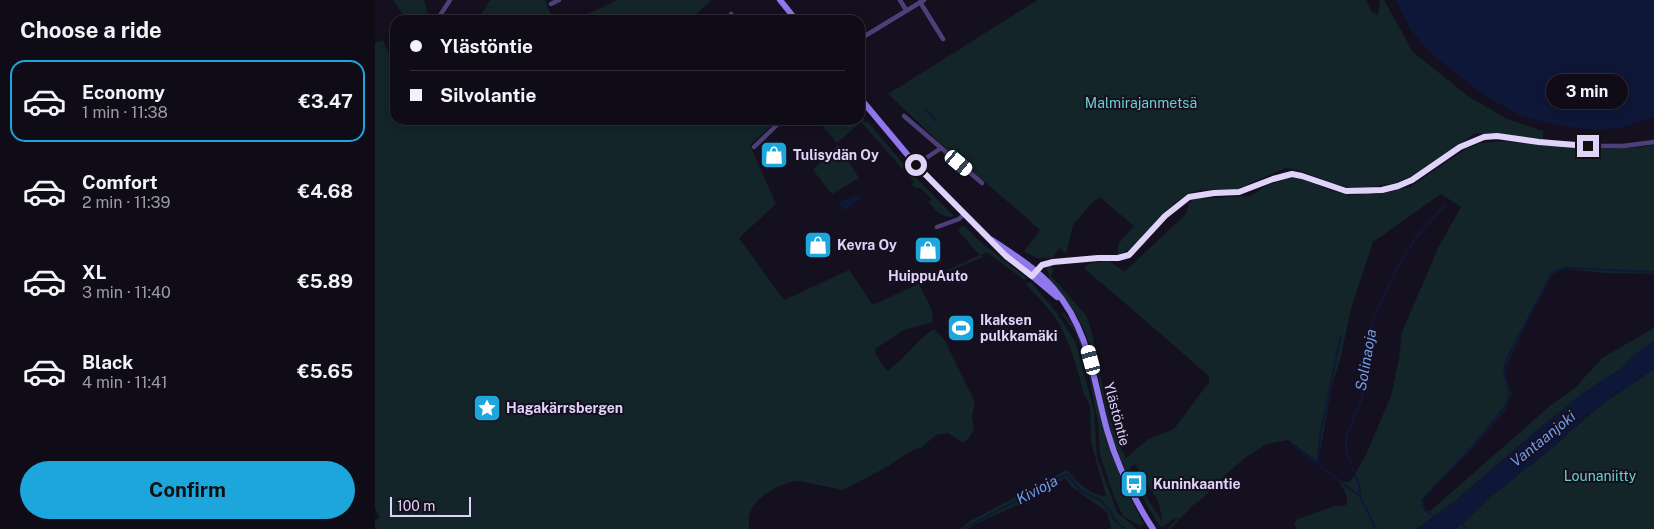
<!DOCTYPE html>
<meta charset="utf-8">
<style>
:root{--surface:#100c17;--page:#191520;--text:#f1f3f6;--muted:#9c9ba1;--line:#302c36;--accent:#1da6dc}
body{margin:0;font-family:"Public Sans",sans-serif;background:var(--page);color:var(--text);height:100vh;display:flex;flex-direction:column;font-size:19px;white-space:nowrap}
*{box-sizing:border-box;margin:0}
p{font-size:16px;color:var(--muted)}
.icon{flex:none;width:28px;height:28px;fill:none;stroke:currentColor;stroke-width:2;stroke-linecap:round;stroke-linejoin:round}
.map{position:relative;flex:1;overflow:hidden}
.sheet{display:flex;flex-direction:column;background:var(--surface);width:375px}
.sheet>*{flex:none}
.guide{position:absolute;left:15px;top:15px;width:475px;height:110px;border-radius:15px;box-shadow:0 2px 12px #0003,0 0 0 1px var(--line);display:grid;align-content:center;height:110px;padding:0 20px;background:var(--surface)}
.scale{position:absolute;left:15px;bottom:12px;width:81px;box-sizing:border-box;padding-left:5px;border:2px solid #dfd3f9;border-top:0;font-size:14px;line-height:18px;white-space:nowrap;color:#dfd3f9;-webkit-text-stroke:4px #15101f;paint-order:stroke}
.end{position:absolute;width:22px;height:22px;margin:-11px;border:6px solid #dfd3f9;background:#111;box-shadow:0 0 0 2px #111}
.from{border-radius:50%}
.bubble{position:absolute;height:35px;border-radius:18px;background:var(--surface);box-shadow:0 2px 12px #0003,0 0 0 1px var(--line);font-size:16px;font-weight:700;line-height:35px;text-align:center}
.car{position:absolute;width:15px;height:30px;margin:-15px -8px;border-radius:6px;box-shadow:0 0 4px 1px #0007;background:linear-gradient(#fff 24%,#345 0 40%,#fff 0 76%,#345 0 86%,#fff 0)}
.guide b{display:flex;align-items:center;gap:18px;height:48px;font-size:19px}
.guide b+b{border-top:1px solid var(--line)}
.guide i{width:12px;height:12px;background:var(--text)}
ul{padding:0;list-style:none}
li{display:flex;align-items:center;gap:15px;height:82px;margin:0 10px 8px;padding:0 10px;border:2px solid transparent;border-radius:15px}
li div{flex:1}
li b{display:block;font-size:19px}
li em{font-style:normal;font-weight:700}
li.current{border-color:var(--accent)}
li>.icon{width:45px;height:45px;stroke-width:1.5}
h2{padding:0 20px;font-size:22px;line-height:60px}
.button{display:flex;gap:10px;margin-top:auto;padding:10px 20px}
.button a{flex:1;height:58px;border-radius:30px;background:var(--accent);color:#111;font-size:20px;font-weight:700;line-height:58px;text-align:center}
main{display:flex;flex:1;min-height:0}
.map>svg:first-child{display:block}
.green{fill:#132528;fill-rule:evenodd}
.water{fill:#0f1738}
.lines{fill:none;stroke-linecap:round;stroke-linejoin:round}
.stream{stroke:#0f1738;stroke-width:2}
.street{stroke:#4d4078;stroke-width:4.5}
.secondary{stroke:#9077ed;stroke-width:6}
.route{stroke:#dfd3f9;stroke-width:6}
.labels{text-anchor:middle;stroke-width:4;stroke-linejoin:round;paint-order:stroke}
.park-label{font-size:14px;fill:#69d0c9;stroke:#15101f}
.poi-label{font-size:14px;font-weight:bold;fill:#dfd3f9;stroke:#15101f;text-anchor:start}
.street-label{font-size:14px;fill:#dfd3f9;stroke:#15101f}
.water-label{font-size:15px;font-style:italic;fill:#6f9bec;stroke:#15101f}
</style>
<main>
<section class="sheet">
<h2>Choose a ride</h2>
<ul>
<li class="current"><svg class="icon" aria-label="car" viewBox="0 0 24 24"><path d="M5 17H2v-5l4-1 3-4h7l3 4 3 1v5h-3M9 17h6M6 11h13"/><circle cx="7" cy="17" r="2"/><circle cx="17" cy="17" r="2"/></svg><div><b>Economy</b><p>1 min · 11:38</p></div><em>€3.47</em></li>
<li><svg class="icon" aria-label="car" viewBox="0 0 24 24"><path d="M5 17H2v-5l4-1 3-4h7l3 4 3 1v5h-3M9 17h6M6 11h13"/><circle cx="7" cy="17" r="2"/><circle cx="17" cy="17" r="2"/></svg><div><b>Comfort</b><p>2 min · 11:39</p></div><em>€4.68</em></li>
<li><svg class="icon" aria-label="car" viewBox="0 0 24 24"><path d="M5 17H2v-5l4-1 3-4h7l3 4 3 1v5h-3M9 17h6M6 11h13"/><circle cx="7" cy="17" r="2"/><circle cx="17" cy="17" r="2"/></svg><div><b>XL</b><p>3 min · 11:40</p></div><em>€5.89</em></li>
<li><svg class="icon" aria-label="car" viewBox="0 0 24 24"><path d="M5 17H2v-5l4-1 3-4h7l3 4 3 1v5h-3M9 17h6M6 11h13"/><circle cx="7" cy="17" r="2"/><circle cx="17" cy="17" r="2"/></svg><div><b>Black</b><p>4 min · 11:41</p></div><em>€5.65</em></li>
</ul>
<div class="button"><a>Confirm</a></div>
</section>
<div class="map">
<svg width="1279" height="529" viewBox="0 0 1279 529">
<rect width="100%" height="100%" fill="#15101f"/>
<g class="green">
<path d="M18,0H49L54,17L47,20H31Z"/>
<path d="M115,0H170L178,20H103Z"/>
<path d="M242,0H337L320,15L322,20H200Z"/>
<path d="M663,0H991L997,12L1003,15L1005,0H1009L1038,52L1093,96L1132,119L1168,131V141L1101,133L1039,175L1024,182L996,187L977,188L959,184L924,170L911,168L862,189L823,190L813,194L800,203L778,224L759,246L742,257L744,243L759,226L725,197L717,203L698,225L691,254L684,248L678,258H662L650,252V250L665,230L565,143L513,94Z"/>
<path d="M8,40L20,69V120H393L397,125L375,145L401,204L364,238L409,300L474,270L498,305L605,255L583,231L587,225L589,226L608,244L652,278L649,280L612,252L606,255L608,257L544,284L557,311L558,322L529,330L500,349L501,355L512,371C530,359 541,340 559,329L569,339L600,402L597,416L599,429L594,438L588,443L573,433L561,435L547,447L531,454L512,467L468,490L424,481C406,482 381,496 375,513C373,518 374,523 374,529H0V520L5,518L0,508V43Z"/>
<path d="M485,113L490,122L492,121L536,173L579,216C568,220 561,210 553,202L557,199L545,187L542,189L537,185L539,182L486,122L462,143L442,120H485Z"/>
<path d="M1128,141C1178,146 1229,153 1279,145V274L1231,273L1190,269L1176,275L1132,364L1130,374L1137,395L1130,410L1099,447L1048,500L1051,510L1055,511L1176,405L1200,388L1227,358L1279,328V341L1260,354L1248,367L1207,394L1167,426L1079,502L1041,529H922L919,523L923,519L959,506L971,505C975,496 967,487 962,479L970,482L976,481L990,457L1016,396L1024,359L1027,332L1063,248L1086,207L1066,194L998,242L976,309L965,360L957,385L943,462L913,440L892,444L870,458L852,473L828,498L817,506L795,529H792L803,518L797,520L788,527L785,526L772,506L759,479H756C727,433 730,374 707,326C699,309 686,294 673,280L674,274L671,268L676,264L678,271L676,276L711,315L716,329C725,369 731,423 751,458L773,439L799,429L834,382V376L744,298L713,272L709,267L716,263L734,261L749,272L811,214L814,203L821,199L875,196L893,185L912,179L924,177L957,191L976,195L1004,194L1035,187L1091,149L1106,143ZM760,464L783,501L788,522L770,495L762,477L754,468Z"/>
<path d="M463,145L484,178L457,194L438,170Z"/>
<path d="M656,282L681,312L701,343L719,411L722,457L742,512L762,529H734L736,527L732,512L697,487L690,478L656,499L601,524L593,529H585L595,521L692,470C703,482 713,495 731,496L716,442L715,407L711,396L709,395C702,368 696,343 681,319C673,307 661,295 651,284Z"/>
<path d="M689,313C717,345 719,399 732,439C741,469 754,497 769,524L765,526L748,516L739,497L725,455L723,422L710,357L700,332L687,314Z"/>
<path d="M1279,369V529H1081L1118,495L1182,444L1199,428L1230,402Z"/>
</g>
<g class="water">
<path d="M1021,0H1279V117L1245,128L1222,130L1200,128L1172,123L1146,116L1110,96L1055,53L1036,30Z"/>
<path d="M482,195L485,198L470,211L462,203Z"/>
<path d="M1279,341V369L1230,402L1199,427L1182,444L1118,495L1085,526L1081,529H1041L1079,502L1167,426L1207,394L1248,367L1260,354Z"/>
</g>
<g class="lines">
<g class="stream">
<path d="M550,108L561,121"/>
<path d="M915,444C939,460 961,479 985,496"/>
<path d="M943,463L945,436L966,335"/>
<path d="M1060,517L1050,510L1047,500L1099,445L1129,408L1135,396L1129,372L1131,361L1177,273L1191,268L1279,272"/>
<path d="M1087,522L1090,529"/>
<path d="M588,529L692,474L706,491L725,500L736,512L739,520L750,529"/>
<path d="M1001,529L985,496L984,485L971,450V437L986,401L992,377L993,350L999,316L1021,270L1041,237L1071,204"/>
</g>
<g class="street">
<path d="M525,0L531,10"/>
<path d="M545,2L568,39"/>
<path d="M176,4L184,0"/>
<path d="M356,14L361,20"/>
<path d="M62,20L75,0"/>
<path d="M485,39L549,0"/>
<path d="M529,116L607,183"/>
<path d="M379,147L407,120"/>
<path d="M541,165L566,148"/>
<path d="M562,227L584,219L589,214"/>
<path d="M660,273L667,265L678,262L723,258L743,259L754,255L790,216L814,197L828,194L864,192L909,175L917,174L927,176L971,191L992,192L1023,187L1037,180L1085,147L1109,137L1122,136L1180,144L1213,146H1248L1279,142"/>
</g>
<g class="secondary">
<path d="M405,0L421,20"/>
<path d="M485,98L541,165L618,242"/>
<path d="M617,240C638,254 662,269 679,289C715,331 718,380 732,430C742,465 758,498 778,529"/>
<path d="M625,249L682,297"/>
</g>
</g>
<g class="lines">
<path class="route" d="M541,165L631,256L657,276L667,265L678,262L723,258H743L754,255L790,216L814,197L839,193L864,192L898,179L917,174L927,176L971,191L1007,190L1023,186L1037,180L1085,147L1109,137L1122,136L1164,142L1213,146"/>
</g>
<defs>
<g id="shop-square" transform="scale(1.4375)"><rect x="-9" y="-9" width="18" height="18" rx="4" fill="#1da6dc" stroke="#15101f"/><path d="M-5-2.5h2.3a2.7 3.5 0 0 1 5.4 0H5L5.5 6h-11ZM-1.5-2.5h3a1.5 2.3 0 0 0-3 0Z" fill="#fff"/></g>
<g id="stadium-square" transform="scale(1.4375)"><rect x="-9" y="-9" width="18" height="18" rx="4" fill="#1da6dc" stroke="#15101f"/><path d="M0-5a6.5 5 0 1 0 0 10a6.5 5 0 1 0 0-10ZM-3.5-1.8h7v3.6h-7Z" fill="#fff"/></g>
<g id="sight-square" transform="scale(1.4375)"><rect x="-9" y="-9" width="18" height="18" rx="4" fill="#1da6dc" stroke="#15101f"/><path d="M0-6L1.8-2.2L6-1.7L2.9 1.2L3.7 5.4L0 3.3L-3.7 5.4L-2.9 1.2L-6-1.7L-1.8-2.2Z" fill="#fff"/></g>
<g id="bus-square" transform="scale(1.4375)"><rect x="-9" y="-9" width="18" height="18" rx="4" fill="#1da6dc" stroke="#15101f"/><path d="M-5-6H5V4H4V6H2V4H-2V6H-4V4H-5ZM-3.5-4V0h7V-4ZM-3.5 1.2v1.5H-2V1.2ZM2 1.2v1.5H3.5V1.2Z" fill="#fff"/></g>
</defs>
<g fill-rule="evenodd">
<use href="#shop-square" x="399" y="155"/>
<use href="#shop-square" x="443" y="245"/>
<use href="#shop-square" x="553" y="250"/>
<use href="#stadium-square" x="586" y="328"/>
<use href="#sight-square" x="112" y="408"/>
<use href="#bus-square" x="759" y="484"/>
</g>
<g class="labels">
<g class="park-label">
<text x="766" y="108">Malmirajanmetsä</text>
<text x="1225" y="481">Lounaniitty</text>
</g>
<g class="poi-label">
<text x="418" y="160">Tulisydän Oy</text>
<text x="462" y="250">Kevra Oy</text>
<text x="553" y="281" text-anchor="middle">HuippuAuto</text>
<text x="605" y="325">Ikaksen<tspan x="605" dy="16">pulkkamäki</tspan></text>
<text x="131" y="413">Hagakärrsbergen</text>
<text x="778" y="489">Kuninkaantie</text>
</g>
<g class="street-label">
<text transform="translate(742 414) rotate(75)" y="5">Ylästöntie</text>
</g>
<g class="water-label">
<text transform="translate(991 360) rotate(-80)" y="5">Solinaoja</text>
<text transform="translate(1168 439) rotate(-39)" y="5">Vantaanjoki</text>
<text transform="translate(662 490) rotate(-28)" y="5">Kivioja</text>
</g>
</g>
</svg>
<div class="scale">100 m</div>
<i class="end from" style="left:541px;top:165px"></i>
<i class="end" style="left:1213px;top:146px"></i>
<div class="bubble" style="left:1171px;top:74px;width:82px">3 min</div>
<i class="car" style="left:584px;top:163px;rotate:130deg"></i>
<i class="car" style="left:716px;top:360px;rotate:345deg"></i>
<div class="guide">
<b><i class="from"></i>Ylästöntie</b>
<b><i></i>Silvolantie</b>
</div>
</div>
</main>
